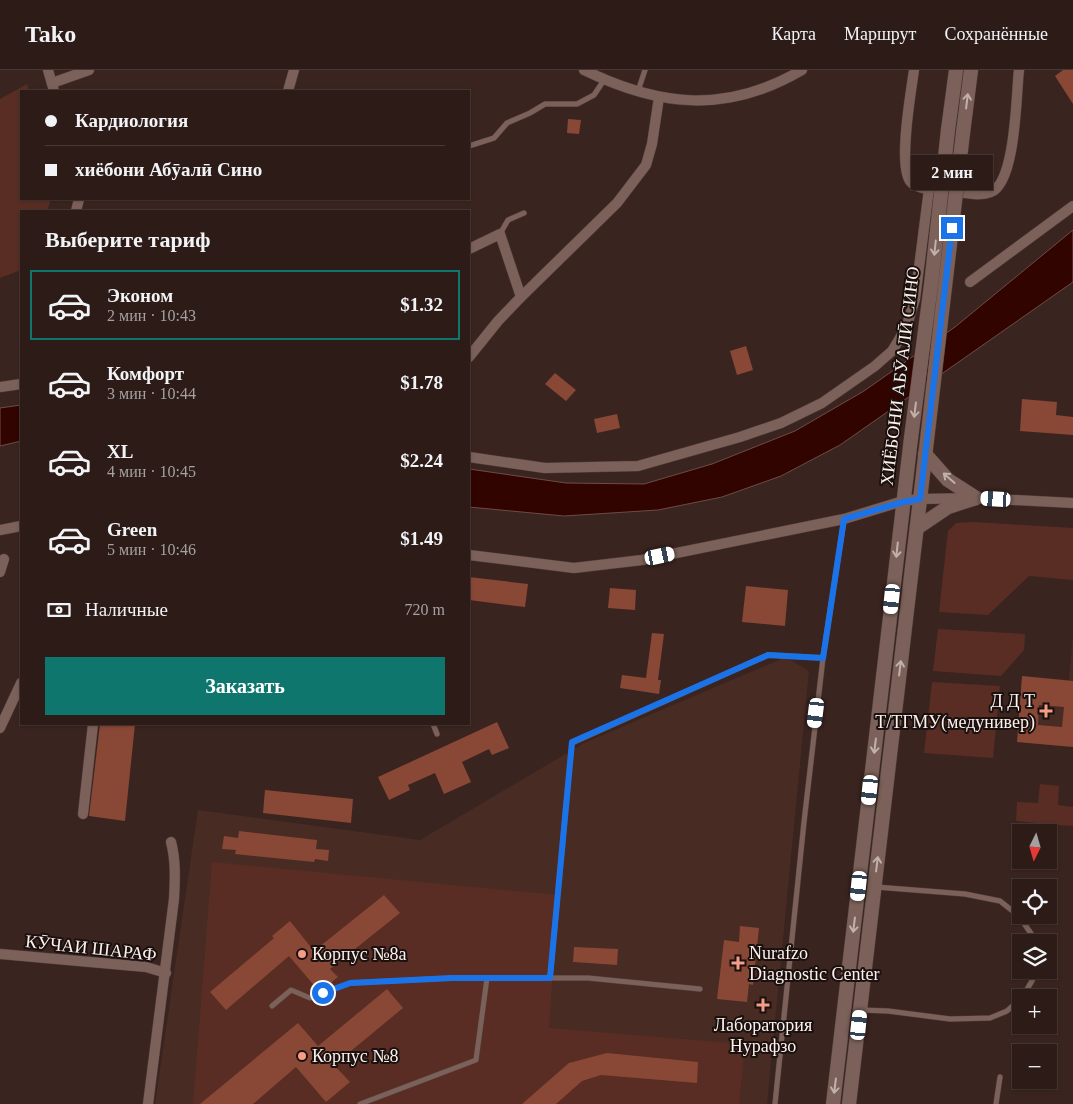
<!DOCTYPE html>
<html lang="ru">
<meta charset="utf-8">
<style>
:root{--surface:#2c1b17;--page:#382824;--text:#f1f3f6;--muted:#a6a1a1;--line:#483936;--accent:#0f766e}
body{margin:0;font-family:"Times New Roman",serif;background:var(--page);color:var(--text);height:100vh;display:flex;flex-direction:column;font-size:19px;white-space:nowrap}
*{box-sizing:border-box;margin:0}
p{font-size:16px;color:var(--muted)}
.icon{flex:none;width:28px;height:28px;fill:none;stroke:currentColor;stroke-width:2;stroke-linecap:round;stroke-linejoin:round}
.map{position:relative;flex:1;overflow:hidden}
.drawer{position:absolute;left:20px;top:140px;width:450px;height:515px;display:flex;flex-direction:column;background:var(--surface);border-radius:0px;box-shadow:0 1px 4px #0004,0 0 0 1px var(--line)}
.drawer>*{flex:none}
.hud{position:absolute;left:20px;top:20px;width:450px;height:110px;border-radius:0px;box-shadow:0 1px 4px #0004,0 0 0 1px var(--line);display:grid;align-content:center;height:110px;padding:0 25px;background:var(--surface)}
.needle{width:32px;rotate:185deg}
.buttons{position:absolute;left:1012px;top:754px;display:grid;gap:10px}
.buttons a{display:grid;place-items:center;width:45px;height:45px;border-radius:0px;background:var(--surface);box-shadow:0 1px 4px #0004,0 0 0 1px var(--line);font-size:25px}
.end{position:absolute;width:22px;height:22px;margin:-11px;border:6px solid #1a73e8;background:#fff;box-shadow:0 0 0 2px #fff}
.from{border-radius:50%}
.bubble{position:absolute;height:35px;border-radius:0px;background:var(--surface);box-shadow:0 1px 4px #0004,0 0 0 1px var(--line);font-size:16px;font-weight:800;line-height:35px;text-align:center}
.car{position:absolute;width:15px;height:30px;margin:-15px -8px;border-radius:6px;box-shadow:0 0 4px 1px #0007;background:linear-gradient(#fff 24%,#345 0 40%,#fff 0 76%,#345 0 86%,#fff 0)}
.hud b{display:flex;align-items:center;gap:18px;height:48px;font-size:19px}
.hud b+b{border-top:1px solid var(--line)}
.hud i{width:12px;height:12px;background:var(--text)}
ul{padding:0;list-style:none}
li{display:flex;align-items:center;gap:15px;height:70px;margin:0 10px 8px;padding:0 15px;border:2px solid transparent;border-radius:0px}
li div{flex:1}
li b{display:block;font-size:19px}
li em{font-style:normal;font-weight:800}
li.current{border-color:var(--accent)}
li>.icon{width:45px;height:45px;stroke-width:1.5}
h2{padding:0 25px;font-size:22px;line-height:60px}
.pay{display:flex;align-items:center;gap:12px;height:55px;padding:0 25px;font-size:19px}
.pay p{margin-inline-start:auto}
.button{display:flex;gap:10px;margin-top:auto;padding:10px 25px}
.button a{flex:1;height:58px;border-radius:0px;background:var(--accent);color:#fff;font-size:20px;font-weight:800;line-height:58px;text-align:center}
header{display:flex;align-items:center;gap:30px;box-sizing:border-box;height:70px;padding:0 25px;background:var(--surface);border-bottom:1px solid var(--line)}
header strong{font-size:24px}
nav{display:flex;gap:28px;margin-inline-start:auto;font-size:18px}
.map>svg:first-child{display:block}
.built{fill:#482b23}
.green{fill:#592d23}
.water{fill:#310400;stroke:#6e4b47}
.building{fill:#894736;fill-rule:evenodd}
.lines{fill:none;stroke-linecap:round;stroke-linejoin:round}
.service-casing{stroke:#513f3b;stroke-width:6}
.minor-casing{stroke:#513f3b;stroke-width:11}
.secondary-casing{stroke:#513f3b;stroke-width:15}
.service{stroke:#7b615a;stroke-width:5}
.minor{stroke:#7b615a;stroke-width:10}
.secondary{stroke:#7b615a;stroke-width:14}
.secondary-bridge-casing{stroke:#513f3b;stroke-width:15;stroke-linecap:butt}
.secondary-bridge{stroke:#7b615a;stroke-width:14}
.oneway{stroke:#c2b0ab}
.route{stroke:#1a73e8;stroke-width:6}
.poi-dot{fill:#f49e88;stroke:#1a100e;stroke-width:2}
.labels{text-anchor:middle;stroke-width:4;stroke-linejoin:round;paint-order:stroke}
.street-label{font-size:18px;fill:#fdf1ee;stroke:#1a100e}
.poi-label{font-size:18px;fill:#fdf1ee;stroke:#1a100e;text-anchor:start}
</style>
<header>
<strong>Tako</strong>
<nav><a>Карта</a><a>Маршрут</a><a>Сохранённые</a></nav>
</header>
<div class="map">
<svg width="1073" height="1034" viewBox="0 0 1073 1034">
<rect width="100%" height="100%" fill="#3a241f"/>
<g class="built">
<path d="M1073,564V677L1017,672L1022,606L1069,610Z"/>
<path d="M786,587L809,601L767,1034H155L198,740L420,770L584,673Z"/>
</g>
<g class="green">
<path d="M27,14L29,21H21V129H51L47,141H21V200L0,208V29Z"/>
<path d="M974,452L1073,458V510L1029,506L988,545L939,542L948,461L956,453Z"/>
<path d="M938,559L1025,564L1024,580L1001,606L933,601Z"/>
<path d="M932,612L1000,616L993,688L924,683Z"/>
<path d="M1040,714L1059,716L1058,735L1073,737V756L1056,755L1054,774H1049V762H1036V753L1016,751L1017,732L1038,733Z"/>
<path d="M212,792L558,825L549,958L745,974L739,1034H193Z"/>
</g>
<g class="water">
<path d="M1073,160V212L840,375L781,406L722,427L658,440L564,446L469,437V399L566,413L644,414L712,394L795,361L864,321L955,257Z"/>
<path d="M21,335V371L0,376V338Z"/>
</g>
<g class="building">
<path d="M1063,0H1073V34L1055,6Z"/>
<path d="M568,49L581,50L579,64L567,63Z"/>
<path d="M746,276L753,300L737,305L730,281Z"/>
<path d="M555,303L576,320L566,331L545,314Z"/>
<path d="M1022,329L1057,332L1056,345L1073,347V365L1020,361Z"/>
<path d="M617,344L620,358L597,363L594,349Z"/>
<path d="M469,507L528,514L525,537L469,530Z"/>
<path d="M746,516L788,520L785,556L742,552Z"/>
<path d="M610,518L636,520L635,540L608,538Z"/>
<path d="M652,563L664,564L658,610H661L659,624L620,618L622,605L646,608Z"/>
<path d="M1022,606L1073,611V677L1017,672ZM1039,635L1064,637L1062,657L1038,655Z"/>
<path d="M497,652L509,678L492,685L489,679L462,692L471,712L444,724L435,703L408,715L410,720L389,730L378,707Z"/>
<path d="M100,654H135L125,751L89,746Z"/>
<path d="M265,720L353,729L351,753L263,743Z"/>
<path d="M239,761L317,770L316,779L329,780L328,791L315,789L314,792L235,784L236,780L222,779L224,766L238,768Z"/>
<path d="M384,825L400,843L330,899L338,907L324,918L318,920L289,886L226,940L210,922L274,868L272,866L290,851L314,881Z"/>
<path d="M740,856L759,858L753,915L749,914L747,932L717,929L724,870L739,872Z"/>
<path d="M574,877L618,879L617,895L573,892Z"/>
<path d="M387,919L403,938L334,995L350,1012L326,1032L296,997L253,1034H200L298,953L318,976Z"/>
<path d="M607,983L698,992L697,1013L601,1005L582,1011L556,1034H522L569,993Z"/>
</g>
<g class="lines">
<g class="service-casing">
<g id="service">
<path d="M638,21L645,0"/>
<path d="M469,76L494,68L507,53L530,43L545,34H577L594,25L604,10"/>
<path d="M500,164L508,150L524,143"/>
<path d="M433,654L437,664"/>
<path d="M876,817L965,824L1000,831L1019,846L1032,865L1033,872"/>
<path d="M550,908L572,673L768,585L823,588"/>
<path d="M1022,928L1033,909L1034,900"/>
<path d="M272,936L291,920L310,928L351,913L452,908H588L700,919"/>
<path d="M861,940L888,941L950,949L990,948L1007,941L1021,928"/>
<path d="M360,1034L476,990L487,908"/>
<path d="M775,1034L804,752L823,588L844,450"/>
<path d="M996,1034L1000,1007"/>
</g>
</g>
<g class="minor-casing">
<g id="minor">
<path d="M48,0L54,21"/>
<path d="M584,0C660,37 727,44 802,0"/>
<path d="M914,0C911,22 898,94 910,111C915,118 927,119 935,120"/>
<path d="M52,13L89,0"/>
<path d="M288,21L294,0"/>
<path d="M949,121C962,122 979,127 991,122C1016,112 1016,25 1019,0"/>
<path d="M76,141L79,129"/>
<path d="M469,179L500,164L521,227L617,133L646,95L652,74L659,27"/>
<path d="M970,212L1073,136"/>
<path d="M469,287L498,251L521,227"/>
<path d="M0,317L21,314"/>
<path d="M469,387L545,398L638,396L740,367L781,353L822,333L875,296L892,281L906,258L915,229L929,119"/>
<path d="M0,460L21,456"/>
<path d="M469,485L574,498L642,490L844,449L903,431L920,429L976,428L1073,433"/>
<path d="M0,502L4,489"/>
<path d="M0,658L21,613"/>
<path d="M83,744L93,654"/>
<path d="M0,884L146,897L166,903"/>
<path d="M148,1034L174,829C175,809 176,791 171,772"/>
</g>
</g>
<g class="secondary-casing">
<g id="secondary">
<path d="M948,60L956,0"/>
<path d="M963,63L971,0"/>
<path d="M925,384L948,410L976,428"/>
<path d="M917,458L948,437L976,428"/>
<path d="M833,1034L911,368"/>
<path d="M849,1034L927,370"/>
</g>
</g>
<use href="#service" class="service"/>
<use href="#minor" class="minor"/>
<use href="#secondary" class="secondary"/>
<g class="secondary-bridge-casing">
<g id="secondary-bridge">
<path d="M911,368L931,215L948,60"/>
<path d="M927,370L963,63"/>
</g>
</g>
<use href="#secondary-bridge" class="secondary-bridge"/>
</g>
<defs><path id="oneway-shaft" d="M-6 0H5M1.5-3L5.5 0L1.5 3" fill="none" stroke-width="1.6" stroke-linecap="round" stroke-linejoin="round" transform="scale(1.25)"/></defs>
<g class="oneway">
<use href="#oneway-shaft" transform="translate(967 31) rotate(-83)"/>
<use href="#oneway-shaft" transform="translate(935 178) rotate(96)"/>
<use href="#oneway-shaft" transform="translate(915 340) rotate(97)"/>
<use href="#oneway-shaft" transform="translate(949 408) rotate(-139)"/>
<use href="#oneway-shaft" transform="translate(897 480) rotate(96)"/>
<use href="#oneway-shaft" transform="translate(900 598) rotate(-83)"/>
<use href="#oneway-shaft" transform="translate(875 676) rotate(97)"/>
<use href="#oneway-shaft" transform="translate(877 794) rotate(-83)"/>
<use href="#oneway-shaft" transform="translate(854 855) rotate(97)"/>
<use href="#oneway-shaft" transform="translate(835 1016) rotate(97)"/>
</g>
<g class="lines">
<path class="route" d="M323,923L350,913L452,908H550L572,672L768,585L823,588L844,449L903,432L920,429L952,158"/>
</g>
<g class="poi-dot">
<path d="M1043.5 633.5h5v5h5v5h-5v5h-5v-5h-5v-5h5z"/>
<circle cx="302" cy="884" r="5"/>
<path d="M735.5 885.5h5v5h5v5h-5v5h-5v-5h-5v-5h5z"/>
<path d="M760.5 927.5h5v5h5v5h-5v5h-5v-5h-5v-5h5z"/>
<circle cx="302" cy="986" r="5"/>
</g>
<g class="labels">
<g class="street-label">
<text transform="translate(900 306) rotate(-83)" y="6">ХИЁБОНИ АБӮАЛӢ СИНО</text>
<text transform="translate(91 878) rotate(6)" y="6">КӮЧАИ ШАРАФ</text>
</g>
<g class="poi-label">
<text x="1035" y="637" text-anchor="end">Д Д Т<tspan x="1035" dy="21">Т/ТГМУ(медунивер)</tspan></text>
<text x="749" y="889">Nurafzo<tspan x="749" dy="21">Diagnostic Center</tspan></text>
<text x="312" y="890">Корпус №8а</text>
<text x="763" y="961" text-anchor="middle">Лаборатория<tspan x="763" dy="21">Нурафзо</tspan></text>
<text x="312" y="992">Корпус №8</text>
</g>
</g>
</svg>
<div class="buttons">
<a><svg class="needle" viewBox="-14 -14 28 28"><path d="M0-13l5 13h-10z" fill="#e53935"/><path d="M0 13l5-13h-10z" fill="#a6a1a1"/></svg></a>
<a><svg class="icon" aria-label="locate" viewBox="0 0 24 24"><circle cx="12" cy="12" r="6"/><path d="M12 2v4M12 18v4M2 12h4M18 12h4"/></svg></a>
<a><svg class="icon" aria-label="layers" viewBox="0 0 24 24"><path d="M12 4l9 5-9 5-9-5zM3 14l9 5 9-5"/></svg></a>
<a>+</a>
<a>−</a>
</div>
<i class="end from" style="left:323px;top:923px"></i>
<i class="end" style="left:952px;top:158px"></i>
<div class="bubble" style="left:911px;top:85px;width:82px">2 мин</div>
<i class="car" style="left:996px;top:429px;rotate:273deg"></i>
<i class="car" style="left:660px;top:486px;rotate:78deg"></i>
<i class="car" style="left:892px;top:529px;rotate:186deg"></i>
<i class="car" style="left:816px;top:643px;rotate:187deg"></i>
<i class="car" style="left:870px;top:720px;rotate:186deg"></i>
<i class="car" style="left:859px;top:816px;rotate:186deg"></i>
<i class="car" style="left:859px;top:955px;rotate:6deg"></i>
<div class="hud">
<b><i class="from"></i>Кардиология</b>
<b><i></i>хиёбони Абӯалӣ Сино</b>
</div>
<section class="drawer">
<h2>Выберите тариф</h2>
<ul>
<li class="current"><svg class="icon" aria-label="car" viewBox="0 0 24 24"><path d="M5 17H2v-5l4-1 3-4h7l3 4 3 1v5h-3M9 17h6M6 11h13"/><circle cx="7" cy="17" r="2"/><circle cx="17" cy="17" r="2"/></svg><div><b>Эконом</b><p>2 мин · 10:43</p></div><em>$1.32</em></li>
<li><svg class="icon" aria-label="car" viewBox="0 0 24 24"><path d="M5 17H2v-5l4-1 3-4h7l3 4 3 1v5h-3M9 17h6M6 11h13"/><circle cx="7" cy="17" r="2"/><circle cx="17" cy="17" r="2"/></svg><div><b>Комфорт</b><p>3 мин · 10:44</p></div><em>$1.78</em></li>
<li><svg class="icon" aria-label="car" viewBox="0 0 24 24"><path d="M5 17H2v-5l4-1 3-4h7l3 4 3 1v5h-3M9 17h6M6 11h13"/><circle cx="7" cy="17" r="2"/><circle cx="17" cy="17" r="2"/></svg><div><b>XL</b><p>4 мин · 10:45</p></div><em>$2.24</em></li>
<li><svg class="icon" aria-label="car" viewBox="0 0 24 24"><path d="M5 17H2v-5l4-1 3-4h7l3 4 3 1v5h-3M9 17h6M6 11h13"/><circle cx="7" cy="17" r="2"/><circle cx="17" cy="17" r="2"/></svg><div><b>Green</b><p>5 мин · 10:46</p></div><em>$1.49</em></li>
</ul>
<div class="pay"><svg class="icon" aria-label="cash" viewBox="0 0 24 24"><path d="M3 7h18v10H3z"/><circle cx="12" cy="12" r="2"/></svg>Наличные<p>720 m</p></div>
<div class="button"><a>Заказать</a></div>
</section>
</div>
